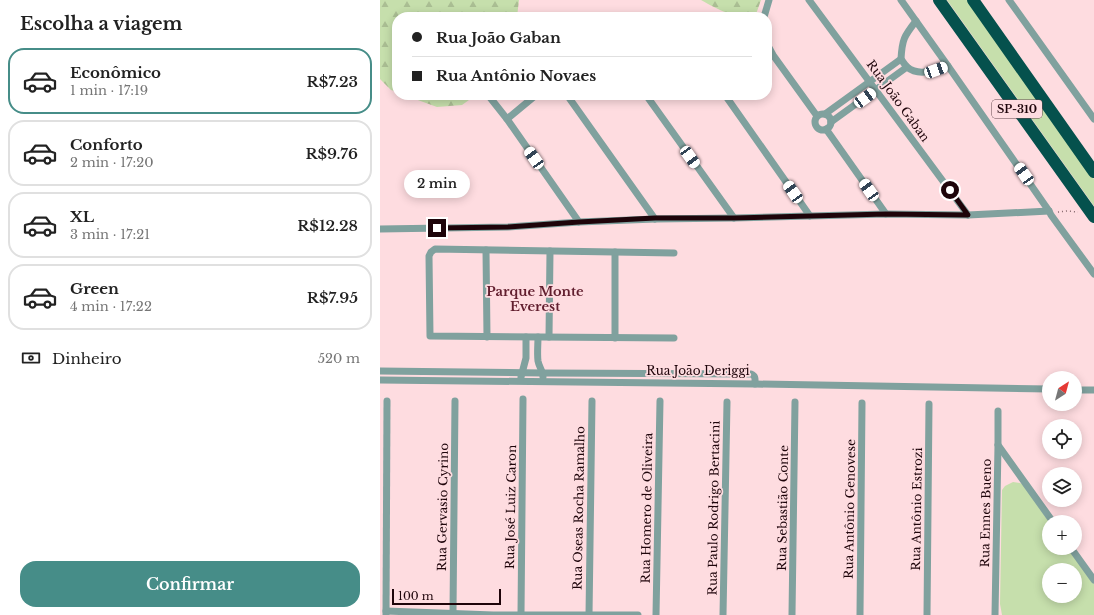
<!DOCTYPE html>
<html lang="pt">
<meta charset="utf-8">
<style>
:root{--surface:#fff;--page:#f2f2f2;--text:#222;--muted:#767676;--line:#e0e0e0;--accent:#468d88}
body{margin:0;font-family:"Libre Baskerville",serif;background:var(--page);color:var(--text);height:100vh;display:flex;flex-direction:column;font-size:15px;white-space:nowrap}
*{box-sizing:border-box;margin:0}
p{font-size:13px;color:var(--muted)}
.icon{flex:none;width:22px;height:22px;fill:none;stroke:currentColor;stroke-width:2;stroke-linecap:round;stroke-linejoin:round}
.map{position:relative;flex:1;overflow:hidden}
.details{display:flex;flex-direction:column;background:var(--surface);width:380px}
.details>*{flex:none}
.hud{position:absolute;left:12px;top:12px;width:380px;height:88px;border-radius:16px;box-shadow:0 2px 10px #0003;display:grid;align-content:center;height:88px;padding:0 20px;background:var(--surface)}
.needle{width:26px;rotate:36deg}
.tools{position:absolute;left:662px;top:371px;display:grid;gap:8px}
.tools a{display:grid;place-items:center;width:40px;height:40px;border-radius:50%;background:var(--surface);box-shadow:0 2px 10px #0003;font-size:20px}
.scale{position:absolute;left:12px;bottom:10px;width:109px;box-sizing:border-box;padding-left:4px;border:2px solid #1e040a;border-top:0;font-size:11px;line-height:14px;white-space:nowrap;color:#1e040a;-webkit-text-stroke:3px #fedce0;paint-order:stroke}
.end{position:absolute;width:18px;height:18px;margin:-9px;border:5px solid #1e040a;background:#fff;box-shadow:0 0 0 2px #fff}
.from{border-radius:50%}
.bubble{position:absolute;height:28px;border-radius:14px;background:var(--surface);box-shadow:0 2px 10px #0003;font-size:13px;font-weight:600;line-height:28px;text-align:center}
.car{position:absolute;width:12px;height:24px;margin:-12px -6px;border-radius:5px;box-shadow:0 0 3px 1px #0007;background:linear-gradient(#fff 24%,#345 0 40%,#fff 0 76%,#345 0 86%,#fff 0)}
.hud b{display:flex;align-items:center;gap:14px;height:38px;font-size:15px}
.hud b+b{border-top:1px solid var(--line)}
.hud i{width:10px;height:10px;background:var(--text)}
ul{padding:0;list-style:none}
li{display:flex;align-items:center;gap:12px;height:66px;margin:0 8px 6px;padding:0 12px;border:2px solid var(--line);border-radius:16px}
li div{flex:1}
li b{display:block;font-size:15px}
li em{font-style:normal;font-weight:600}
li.active{border-color:var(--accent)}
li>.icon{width:36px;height:36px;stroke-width:1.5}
h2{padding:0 20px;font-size:18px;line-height:48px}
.pay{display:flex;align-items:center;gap:10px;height:44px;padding:0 20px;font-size:15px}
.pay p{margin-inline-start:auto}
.cta{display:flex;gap:8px;margin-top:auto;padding:8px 20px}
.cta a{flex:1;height:46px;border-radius:16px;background:var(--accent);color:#fff;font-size:16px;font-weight:600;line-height:46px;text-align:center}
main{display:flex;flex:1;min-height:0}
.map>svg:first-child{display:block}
.green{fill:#c6dfac;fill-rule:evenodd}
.forest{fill:url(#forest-firs)}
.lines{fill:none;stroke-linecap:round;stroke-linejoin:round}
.path{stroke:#86696e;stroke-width:1.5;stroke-dasharray:1 3;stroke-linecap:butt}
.street{stroke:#80a19e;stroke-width:7}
.highway{stroke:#05514d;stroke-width:12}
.route{stroke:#1e040a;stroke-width:5}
.labels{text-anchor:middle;stroke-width:3.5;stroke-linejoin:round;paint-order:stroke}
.shield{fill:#fedce0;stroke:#61454a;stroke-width:1}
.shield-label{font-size:11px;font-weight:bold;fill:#1e040a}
.street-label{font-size:12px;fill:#1e040a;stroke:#fedce0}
.neighbourhood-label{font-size:13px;font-weight:bold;fill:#611e2e;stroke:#fedce0}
</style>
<main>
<section class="details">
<h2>Escolha a viagem</h2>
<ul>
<li class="active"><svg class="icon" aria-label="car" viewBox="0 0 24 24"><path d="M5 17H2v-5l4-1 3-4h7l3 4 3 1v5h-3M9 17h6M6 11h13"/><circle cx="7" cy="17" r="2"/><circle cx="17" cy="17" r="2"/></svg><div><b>Econômico</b><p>1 min · 17:19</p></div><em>R$7.23</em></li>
<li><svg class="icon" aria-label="car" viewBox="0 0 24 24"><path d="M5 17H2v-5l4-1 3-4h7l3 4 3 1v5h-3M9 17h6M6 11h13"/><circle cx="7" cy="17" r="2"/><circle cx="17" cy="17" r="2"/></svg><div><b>Conforto</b><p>2 min · 17:20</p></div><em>R$9.76</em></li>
<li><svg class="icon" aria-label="car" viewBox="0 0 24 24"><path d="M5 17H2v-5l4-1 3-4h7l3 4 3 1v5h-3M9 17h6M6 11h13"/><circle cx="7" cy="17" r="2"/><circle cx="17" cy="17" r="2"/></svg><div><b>XL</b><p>3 min · 17:21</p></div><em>R$12.28</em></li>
<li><svg class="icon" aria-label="car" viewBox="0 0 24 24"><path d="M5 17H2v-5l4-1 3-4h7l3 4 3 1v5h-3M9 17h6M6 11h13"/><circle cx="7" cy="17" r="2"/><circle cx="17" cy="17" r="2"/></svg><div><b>Green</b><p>4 min · 17:22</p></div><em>R$7.95</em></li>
</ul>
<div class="pay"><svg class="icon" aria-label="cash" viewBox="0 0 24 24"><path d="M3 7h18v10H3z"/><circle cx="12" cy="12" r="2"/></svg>Dinheiro<p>520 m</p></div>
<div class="cta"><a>Confirmar</a></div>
</section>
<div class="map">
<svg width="714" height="615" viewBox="0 0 714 615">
<defs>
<pattern id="forest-firs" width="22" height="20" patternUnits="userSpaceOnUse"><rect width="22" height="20" fill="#c6dfac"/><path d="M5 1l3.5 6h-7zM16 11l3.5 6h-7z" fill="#aabe93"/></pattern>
</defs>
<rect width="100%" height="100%" fill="#fedce0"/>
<g class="green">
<path d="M567,0H587L714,179V206Z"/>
<path d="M633,482L640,483L644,485L669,522V548H689L714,584V615H622L620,604L622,490L625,486ZM669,570H695V596H669Z"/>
</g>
<g class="forest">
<path d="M0,0H139L137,17H17V92L11,90L0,79Z"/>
<path d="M321,0H381L375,17C351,17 341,11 321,0Z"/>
<path d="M24,95H96L82,105L57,107Z"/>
</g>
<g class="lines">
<path class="path" d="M678,212L687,211L698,212"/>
<g class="street">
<path d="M429,0L588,215"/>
<path d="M521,0L568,66L669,211L671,215L714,274"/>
<path d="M629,0L714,119"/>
<path d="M384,17L389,0"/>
<path d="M536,21C524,36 522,40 521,59C523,62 525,65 527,67C539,77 555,70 568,66"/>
<path d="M387,44L393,55L437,116"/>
<path d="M108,95L127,119L199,222"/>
<path d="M187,95L275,219"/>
<path d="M266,95L354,218"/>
<path d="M345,95L430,216"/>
<circle cx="443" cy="122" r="8"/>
<path d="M445,114L521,59"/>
<path d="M127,119L156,95"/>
<path d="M451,122L527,67"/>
<path d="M446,129L506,214"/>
<path d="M0,229L128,227L199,222L275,219L354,218L506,214L588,215L669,211"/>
<path d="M106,250L107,337"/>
<path d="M235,252V338"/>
<path d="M294,253L55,249L51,252L49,256L50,336L294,338"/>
<path d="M158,337C158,345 157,353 158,361C159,367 163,371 163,377"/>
<path d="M169,337L170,251"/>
<path d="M0,371L163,373L371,374C376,376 375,379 375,384L0,380"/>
<path d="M141,377L146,358V337"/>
<path d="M375,384L669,389"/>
<path d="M695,390H714"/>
<path d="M618,445L673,522"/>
<path d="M691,548L714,580"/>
<path d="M6,611L113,615H258"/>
<path d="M73,613L75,401"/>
<path d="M6,615L7,401"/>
<path d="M141,615L143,399"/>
<path d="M209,615L212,401"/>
<path d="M276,615L280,401"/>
<path d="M343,615L347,402"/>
<path d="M412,615L415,402"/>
<path d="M480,615L482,403"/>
<path d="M547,615L549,404"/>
<path d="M615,615L618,445V411"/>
</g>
<g class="highway">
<path d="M559,0L714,217"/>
<path d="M593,0L714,172"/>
</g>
</g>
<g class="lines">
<path class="route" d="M57,228L128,227L199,222L275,218H354L506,214L588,215L570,190"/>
</g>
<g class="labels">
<rect class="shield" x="612" y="100" width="50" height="18" rx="3"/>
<g class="shield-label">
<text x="637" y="113">SP-310</text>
</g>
<g class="street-label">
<text transform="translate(518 101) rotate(54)" y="4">Rua João Gaban</text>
<text x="318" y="375">Rua João Deriggi</text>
<text transform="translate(63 507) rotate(-89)" y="4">Rua Gervasio Cyrino</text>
<text transform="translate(131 507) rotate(-89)" y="4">Rua José Luiz Caron</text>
<text transform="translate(199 508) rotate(-89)" y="4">Rua Oseas Rocha Ramalho</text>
<text transform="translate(267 508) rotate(-89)" y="4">Rua Homero de Oliveira</text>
<text transform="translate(334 508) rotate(-89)" y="4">Rua Paulo Rodrigo Bertacini</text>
<text transform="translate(403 508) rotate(-89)" y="4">Rua Sebastião Conte</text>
<text transform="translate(470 509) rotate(-89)" y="4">Rua Antônio Genovese</text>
<text transform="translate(537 509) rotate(-89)" y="4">Rua Antônio Estrozi</text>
<text transform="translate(606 513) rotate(-89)" y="4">Rua Ennes Bueno</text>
</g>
<g class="neighbourhood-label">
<text x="155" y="296">Parque Monte<tspan x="155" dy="15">Everest</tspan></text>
</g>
</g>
</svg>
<div class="tools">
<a><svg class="needle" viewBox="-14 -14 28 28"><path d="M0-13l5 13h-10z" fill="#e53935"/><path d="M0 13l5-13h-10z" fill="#767676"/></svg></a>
<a><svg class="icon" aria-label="locate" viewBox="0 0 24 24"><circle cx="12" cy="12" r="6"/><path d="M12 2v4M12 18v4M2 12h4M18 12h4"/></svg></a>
<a><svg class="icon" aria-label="layers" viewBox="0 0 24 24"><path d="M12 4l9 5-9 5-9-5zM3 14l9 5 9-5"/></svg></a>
<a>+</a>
<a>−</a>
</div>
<div class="scale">100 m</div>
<i class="end from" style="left:570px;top:190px"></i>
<i class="end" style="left:57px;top:228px"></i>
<div class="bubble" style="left:24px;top:170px;width:66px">2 min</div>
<i class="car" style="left:556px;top:70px;rotate:70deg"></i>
<i class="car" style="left:485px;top:98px;rotate:54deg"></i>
<i class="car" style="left:310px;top:157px;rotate:144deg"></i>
<i class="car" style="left:154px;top:158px;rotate:325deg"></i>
<i class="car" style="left:644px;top:174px;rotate:325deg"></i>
<i class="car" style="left:489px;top:190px;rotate:325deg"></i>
<i class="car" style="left:413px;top:192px;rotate:325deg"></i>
<div class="hud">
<b><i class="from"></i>Rua João Gaban</b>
<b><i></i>Rua Antônio Novaes</b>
</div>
</div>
</main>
